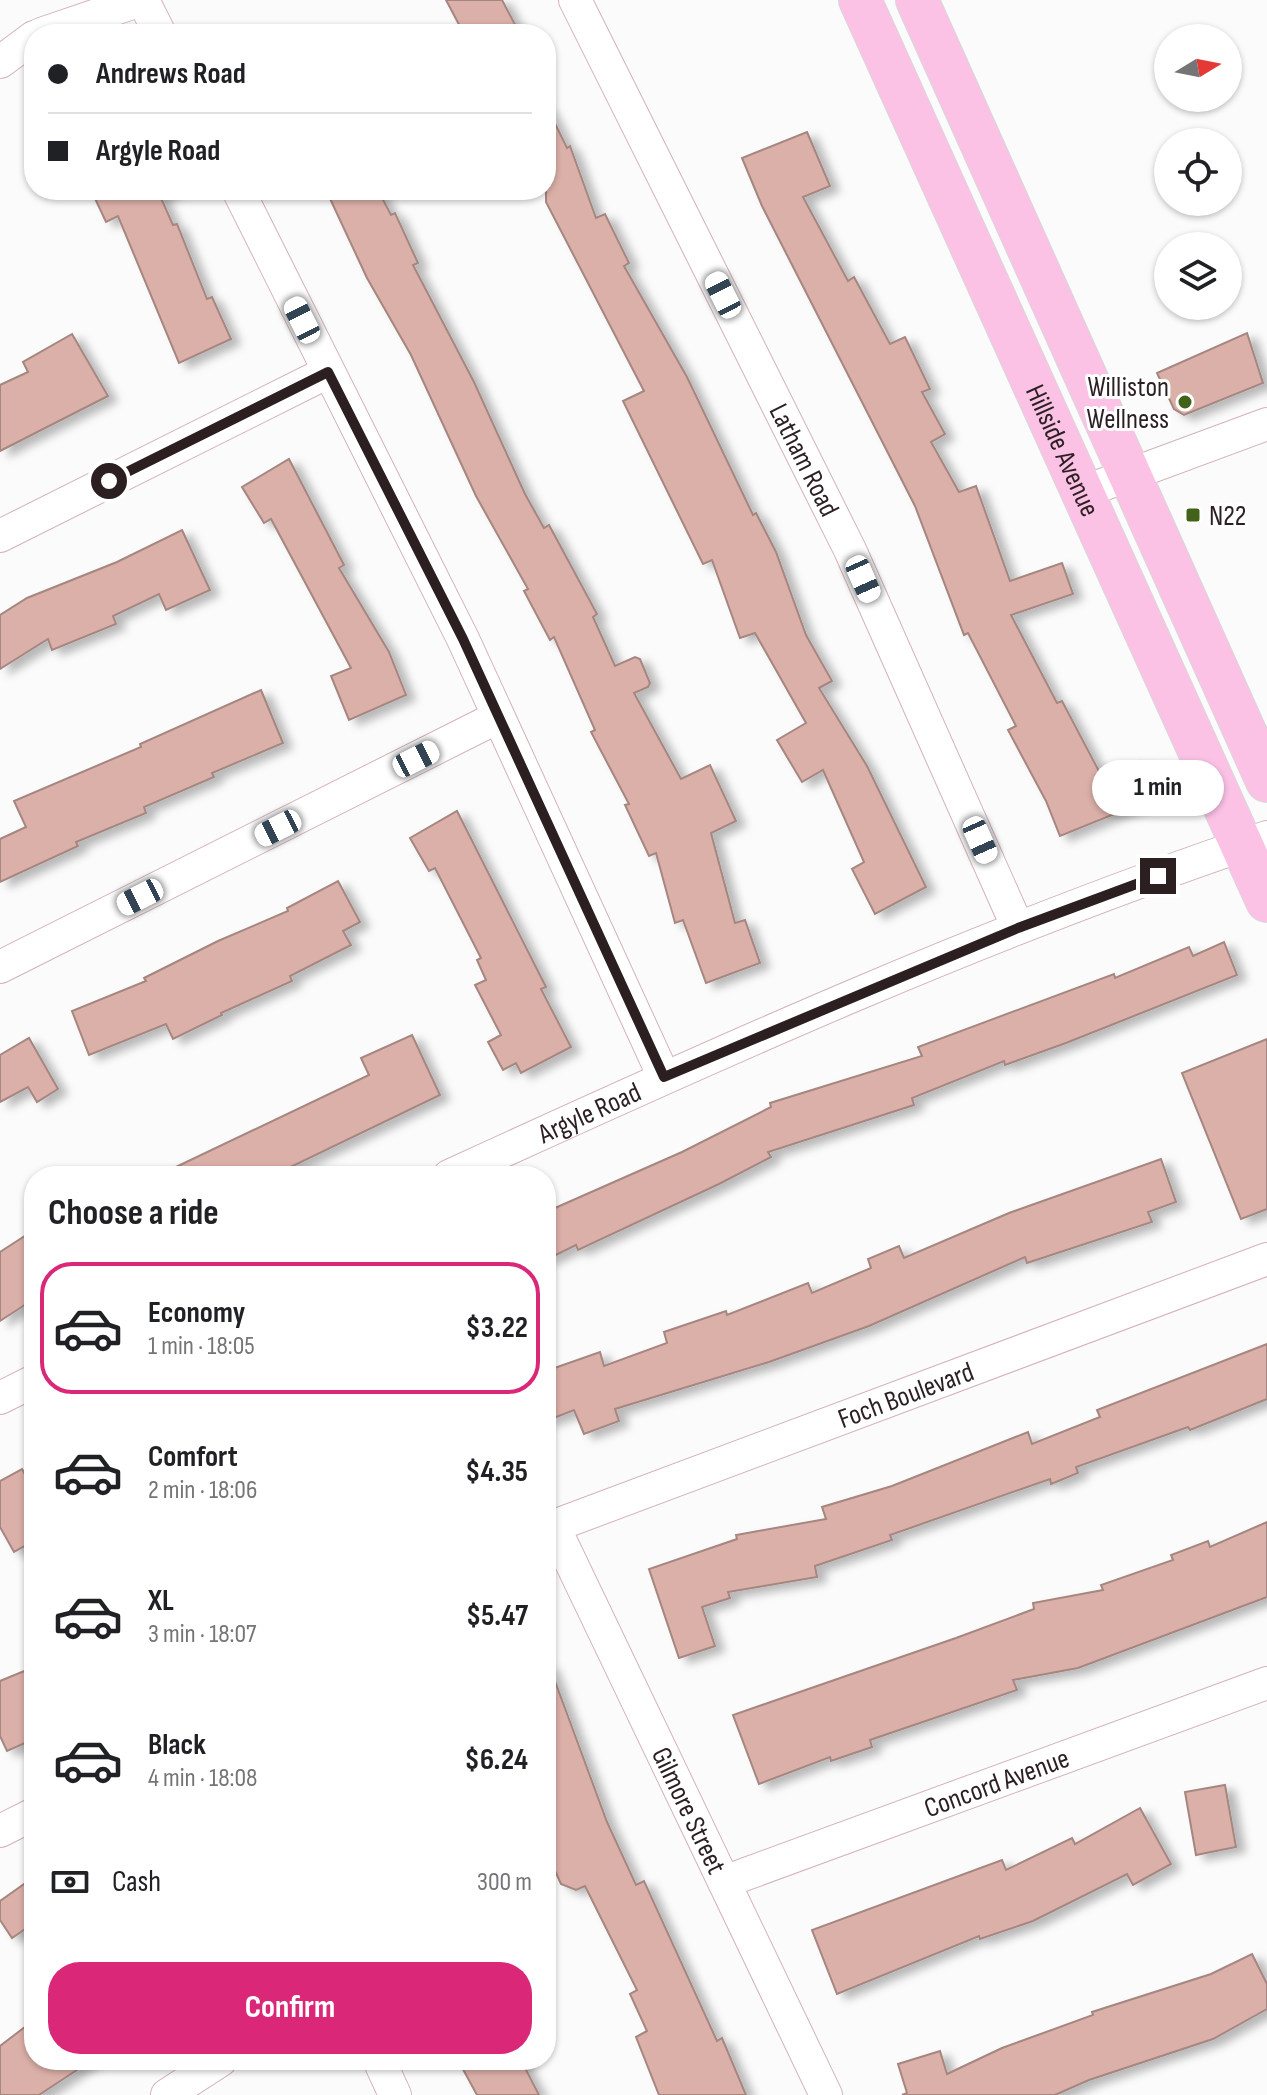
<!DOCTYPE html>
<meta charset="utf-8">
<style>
:root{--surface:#fff;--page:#f2f2f2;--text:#202124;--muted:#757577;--line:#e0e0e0;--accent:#db2777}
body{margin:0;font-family:"Sofia Sans Condensed",sans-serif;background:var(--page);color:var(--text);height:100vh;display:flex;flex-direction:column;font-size:30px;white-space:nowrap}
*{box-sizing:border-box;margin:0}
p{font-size:26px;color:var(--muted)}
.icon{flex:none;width:44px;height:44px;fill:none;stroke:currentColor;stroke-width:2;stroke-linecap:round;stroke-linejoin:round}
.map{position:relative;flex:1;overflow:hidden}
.details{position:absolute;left:24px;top:1166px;width:532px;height:904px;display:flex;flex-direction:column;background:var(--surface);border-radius:32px;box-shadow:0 2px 6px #0004}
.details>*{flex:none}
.hud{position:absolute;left:24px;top:24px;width:532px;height:176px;border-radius:32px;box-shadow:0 2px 6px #0004;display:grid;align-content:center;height:176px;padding:0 24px;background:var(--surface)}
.needle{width:52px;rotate:80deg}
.tools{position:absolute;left:1154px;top:24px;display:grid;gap:16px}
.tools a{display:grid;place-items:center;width:88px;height:88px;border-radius:50%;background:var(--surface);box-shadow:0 2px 6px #0004;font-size:40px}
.end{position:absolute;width:36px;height:36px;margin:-18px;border:10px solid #2b1f21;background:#fff;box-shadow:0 0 0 4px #fff}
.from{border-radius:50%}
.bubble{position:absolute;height:56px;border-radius:28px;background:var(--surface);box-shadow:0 2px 6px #0004;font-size:26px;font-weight:700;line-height:56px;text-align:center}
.car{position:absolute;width:24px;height:48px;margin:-24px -12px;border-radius:10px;box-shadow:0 0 6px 2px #0007;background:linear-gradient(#fff 24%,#345 0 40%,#fff 0 76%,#345 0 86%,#fff 0)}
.hud b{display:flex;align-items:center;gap:28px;height:76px;font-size:30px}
.hud b+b{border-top:2px solid var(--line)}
.hud i{width:20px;height:20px;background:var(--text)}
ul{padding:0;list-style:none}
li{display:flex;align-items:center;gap:24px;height:132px;margin:0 16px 12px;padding:0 8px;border:4px solid transparent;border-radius:32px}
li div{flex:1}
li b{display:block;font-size:30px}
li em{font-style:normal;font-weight:700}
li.on{border-color:var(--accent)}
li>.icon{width:72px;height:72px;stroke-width:1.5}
h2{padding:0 24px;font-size:36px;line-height:96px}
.pay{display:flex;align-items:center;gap:20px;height:88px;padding:0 24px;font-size:30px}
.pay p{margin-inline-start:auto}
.primary-button{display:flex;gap:16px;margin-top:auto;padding:16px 24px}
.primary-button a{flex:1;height:92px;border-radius:32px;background:var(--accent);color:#fff;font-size:32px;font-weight:700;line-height:92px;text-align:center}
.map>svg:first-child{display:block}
.building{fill:#dbb0a8;stroke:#a58680;stroke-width:2;filter:url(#shadow)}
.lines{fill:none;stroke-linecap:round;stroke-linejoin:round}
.minor-casing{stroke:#d4b2b8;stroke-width:34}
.major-casing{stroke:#d9d7d7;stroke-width:44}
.minor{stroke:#fff;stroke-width:32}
.major{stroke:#fbc2e6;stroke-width:42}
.route{stroke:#2b1f21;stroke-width:10}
.poi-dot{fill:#416218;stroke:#fff;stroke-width:3}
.labels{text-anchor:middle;stroke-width:6;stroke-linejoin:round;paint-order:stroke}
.poi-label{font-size:28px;fill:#2b1f21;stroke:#fff;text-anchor:end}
.street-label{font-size:28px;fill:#2b1f21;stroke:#fff}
</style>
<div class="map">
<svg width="1267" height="2095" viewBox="0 0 1267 2095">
<defs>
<filter id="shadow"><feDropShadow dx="9" dy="5" stdDeviation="4" flood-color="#0004"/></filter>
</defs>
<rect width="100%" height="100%" fill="#fbfbfb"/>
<g class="building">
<path d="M446,0H502L520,34H464Z"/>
<path d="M546,105L567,148L570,146L596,218L605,214L629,263L624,266L687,377L753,515L756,513L776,552L806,635L832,681L819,688L867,766L926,887L875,914L852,869L864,862L823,770L802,782L777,740L806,723L755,633L740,638L712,560L703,564L623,401L644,391L546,202Z"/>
<path d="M807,132L830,186L803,197L848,281L854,277L890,344L905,337L930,389L922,392L945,434L931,442L959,492L976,486L1010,581L1062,563L1073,594L1011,615L1057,703L1062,701L1102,777L1140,761L1154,798L1060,836L1046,801L1008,730L1016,726L968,633L964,635L915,506L762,206L742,158Z"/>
<path d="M91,190H174L160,196L173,225L177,224L207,299L212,297L231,339L179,363L118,216L106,222Z"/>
<path d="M326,190H378L391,215L395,213L418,263L413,265L474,382L525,494L544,528L549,525L597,614L593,617L615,666L635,657L640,659L650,683L648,687L634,693L681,779L710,765L736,821L711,833L735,923L745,920L760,963L706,983L683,920L675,923L656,853L649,856L625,805L629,804L591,732L595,730L554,637L550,640L524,591L528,589L476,496L411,355L367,278Z"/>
<path d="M1247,333L1263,383L1184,415L1174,409L1157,373Z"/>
<path d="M72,334L108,396L0,451V385L28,372L23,362Z"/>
<path d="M289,459L344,565L339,568L389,652L406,695L349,720L331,676L351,668L271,519L264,523L242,487Z"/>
<path d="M182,530L210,590L166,610L159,594L113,616L116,624L52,650L48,639L0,669V615L27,598L117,562Z"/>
<path d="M261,690L283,743L212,773L214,777L144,807L146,813L76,842L78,846L0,882V839L26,827L14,801L141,747L140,744Z"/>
<path d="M457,811L546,987L541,989L571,1047L521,1073L516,1063L503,1070L488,1042L501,1035L475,985L486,980L477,960L481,958L435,868L429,871L410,838Z"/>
<path d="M338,881L360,922L343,931L351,945L290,976L292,981L221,1013L222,1015L173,1039L166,1024L89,1055L72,1011L146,981L144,978L218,941L288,911L287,908Z"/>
<path d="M1224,942L1237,975L1066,1043L1005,1065L1004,1061L912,1098L914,1105L768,1152L771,1157L719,1184L578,1250L576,1245L546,1260V1212L682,1152L771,1107L770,1103L922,1056L918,1047L1114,974L1115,978L1189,947L1193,956Z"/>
<path d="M412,1035L440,1095L272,1176H157L369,1075L361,1058Z"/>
<path d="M29,1038L58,1089L37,1102L28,1087L0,1102V1055Z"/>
<path d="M1267,1039V1209L1241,1219L1182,1073Z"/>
<path d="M1161,1159L1176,1202L1148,1212L1152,1222L1027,1263L1025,1257L869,1326L769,1362L615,1409L619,1421L584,1434L574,1410L546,1421V1371L600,1352L604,1366L667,1343L664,1332L726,1311L727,1315L808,1283L812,1293L871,1268L868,1259L899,1246L904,1258L1009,1213Z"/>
<path d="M34,1230V1299L0,1321V1252Z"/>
<path d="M1267,1344V1399L1190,1430L1188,1427L1076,1467L1078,1473L1051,1484L1050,1479L890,1535L892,1540L815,1566L817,1577L728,1592L730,1598L702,1607L715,1646L679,1658L649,1569L737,1539L736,1535L826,1519L822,1507L892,1486L1028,1432L1032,1444L1100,1417L1097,1410Z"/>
<path d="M22,1469L34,1490V1541L14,1552L0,1527V1481Z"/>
<path d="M1267,1522V1597L1078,1668L1013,1680L1017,1690L870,1740L872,1747L831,1761L830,1757L759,1784L733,1715L956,1638L1034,1609L1033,1603L1103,1590L1101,1585L1173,1560L1171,1555L1208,1541L1210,1547Z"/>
<path d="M549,1665L607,1822L636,1885L644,1881L717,2041L722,2038L746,2095H659L636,2037L647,2031L630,1994L637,1990L585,1886L576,1890L561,1884L546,1851V1803L555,1799L546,1774V1666Z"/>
<path d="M34,1667V1739L7,1751L0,1736V1681Z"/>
<path d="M1225,1785L1236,1847L1196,1855L1185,1792Z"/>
<path d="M1140,1808L1171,1864L1133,1885L1127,1874L1033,1921L980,1939L979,1936L837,1994L812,1930L1002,1860L1006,1870L1072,1838L1075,1844Z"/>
<path d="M34,1877V1923L12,1938L0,1920V1901Z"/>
<path d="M1252,1954L1267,1984V2009L1213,2039L1089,2080L1055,2095H902L907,2093L898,2064L940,2051L947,2074L1002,2048L1093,2015L1092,2012L1211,1974Z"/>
<path d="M34,2020V2060H92L39,2095H0V2046Z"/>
<path d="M458,2060H521L539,2095H477Z"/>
</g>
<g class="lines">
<g class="minor-casing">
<g id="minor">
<path d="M143,0L160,34"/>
<path id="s1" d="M575,0L850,550L1018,928"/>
<path d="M41,34L141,0"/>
<path d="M0,62L34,37"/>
<path d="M238,190L463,639L664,1077"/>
<path d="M1083,492L1267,424"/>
<path d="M0,536L328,372"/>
<path d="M0,967L498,717"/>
<path id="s2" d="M449,1176C717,1053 987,931 1267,837"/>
<path d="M0,1398L34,1381"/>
<path id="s3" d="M554,1527L826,2095"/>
<path id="s4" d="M546,1529L1267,1259"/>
<path d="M0,1831L34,1814"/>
<path id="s5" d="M724,1882L1267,1683"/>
<path d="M379,2060L395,2095"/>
<path d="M167,2095L221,2060"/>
</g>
</g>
<g class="major-casing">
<g id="major">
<path id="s6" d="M860,0L1267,901"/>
<path d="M917,0L1267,781"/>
</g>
</g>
<use href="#minor" class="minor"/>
<use href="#major" class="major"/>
</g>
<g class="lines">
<path class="route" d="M109,481L328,372L463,639L664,1077L1018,928L1158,876"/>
</g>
<g class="poi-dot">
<circle cx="1185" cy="402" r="8"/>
<rect x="1185" y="507" width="16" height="16" rx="4"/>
</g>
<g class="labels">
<g class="poi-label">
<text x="1169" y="396">Williston<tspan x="1169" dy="32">Wellness</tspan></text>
<text x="1209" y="525" text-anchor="start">N22</text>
</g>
<g class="street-label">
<text dy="10" stroke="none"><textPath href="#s6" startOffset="494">Hillside Avenue</textPath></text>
<text dy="10" stroke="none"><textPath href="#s1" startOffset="514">Latham Road</textPath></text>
<text dy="10" stroke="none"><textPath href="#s2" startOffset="154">Argyle Road</textPath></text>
<text dy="10" stroke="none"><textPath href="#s4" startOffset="384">Foch Boulevard</textPath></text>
<text dy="10" stroke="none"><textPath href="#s5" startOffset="290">Concord Avenue</textPath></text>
<text dy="10" stroke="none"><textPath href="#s3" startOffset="314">Gilmore Street</textPath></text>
</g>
</g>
</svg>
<div class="tools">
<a><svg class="needle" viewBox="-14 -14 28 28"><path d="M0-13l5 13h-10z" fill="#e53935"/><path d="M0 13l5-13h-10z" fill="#757577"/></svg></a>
<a><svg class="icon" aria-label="locate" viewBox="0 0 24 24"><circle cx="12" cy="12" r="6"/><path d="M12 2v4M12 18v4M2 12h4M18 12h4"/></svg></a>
<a><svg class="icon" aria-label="layers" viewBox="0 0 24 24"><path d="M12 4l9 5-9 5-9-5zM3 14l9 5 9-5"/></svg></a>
</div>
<i class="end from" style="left:109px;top:481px"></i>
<i class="end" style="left:1158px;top:876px"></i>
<div class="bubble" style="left:1092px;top:760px;width:132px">1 min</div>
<i class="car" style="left:723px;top:295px;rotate:333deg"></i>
<i class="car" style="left:302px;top:320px;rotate:333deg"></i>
<i class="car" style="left:863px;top:579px;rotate:156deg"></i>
<i class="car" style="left:416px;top:759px;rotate:63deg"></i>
<i class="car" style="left:278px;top:828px;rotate:243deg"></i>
<i class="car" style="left:980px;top:840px;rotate:156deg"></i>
<i class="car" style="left:140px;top:897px;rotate:243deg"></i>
<div class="hud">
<b><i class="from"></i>Andrews Road</b>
<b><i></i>Argyle Road</b>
</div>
<section class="details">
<h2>Choose a ride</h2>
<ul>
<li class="on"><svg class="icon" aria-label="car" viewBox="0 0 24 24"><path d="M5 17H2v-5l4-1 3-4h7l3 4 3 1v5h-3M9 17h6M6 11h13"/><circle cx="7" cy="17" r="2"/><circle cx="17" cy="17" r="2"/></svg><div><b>Economy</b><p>1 min · 18:05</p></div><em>$3.22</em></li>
<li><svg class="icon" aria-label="car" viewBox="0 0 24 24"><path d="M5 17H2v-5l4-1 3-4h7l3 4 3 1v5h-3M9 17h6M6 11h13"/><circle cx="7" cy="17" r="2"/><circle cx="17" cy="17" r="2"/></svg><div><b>Comfort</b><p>2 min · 18:06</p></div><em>$4.35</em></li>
<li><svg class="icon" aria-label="car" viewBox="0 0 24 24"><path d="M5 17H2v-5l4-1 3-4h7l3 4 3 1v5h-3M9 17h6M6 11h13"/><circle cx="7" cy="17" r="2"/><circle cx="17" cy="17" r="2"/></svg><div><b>XL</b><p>3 min · 18:07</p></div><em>$5.47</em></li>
<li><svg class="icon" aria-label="car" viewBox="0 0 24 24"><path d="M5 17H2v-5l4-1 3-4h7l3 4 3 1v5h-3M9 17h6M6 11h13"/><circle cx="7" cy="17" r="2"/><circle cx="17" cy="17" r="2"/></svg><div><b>Black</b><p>4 min · 18:08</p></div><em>$6.24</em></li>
</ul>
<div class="pay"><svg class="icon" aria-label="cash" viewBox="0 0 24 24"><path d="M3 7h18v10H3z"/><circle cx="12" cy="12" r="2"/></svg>Cash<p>300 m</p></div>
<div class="primary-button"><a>Confirm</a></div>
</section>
</div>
